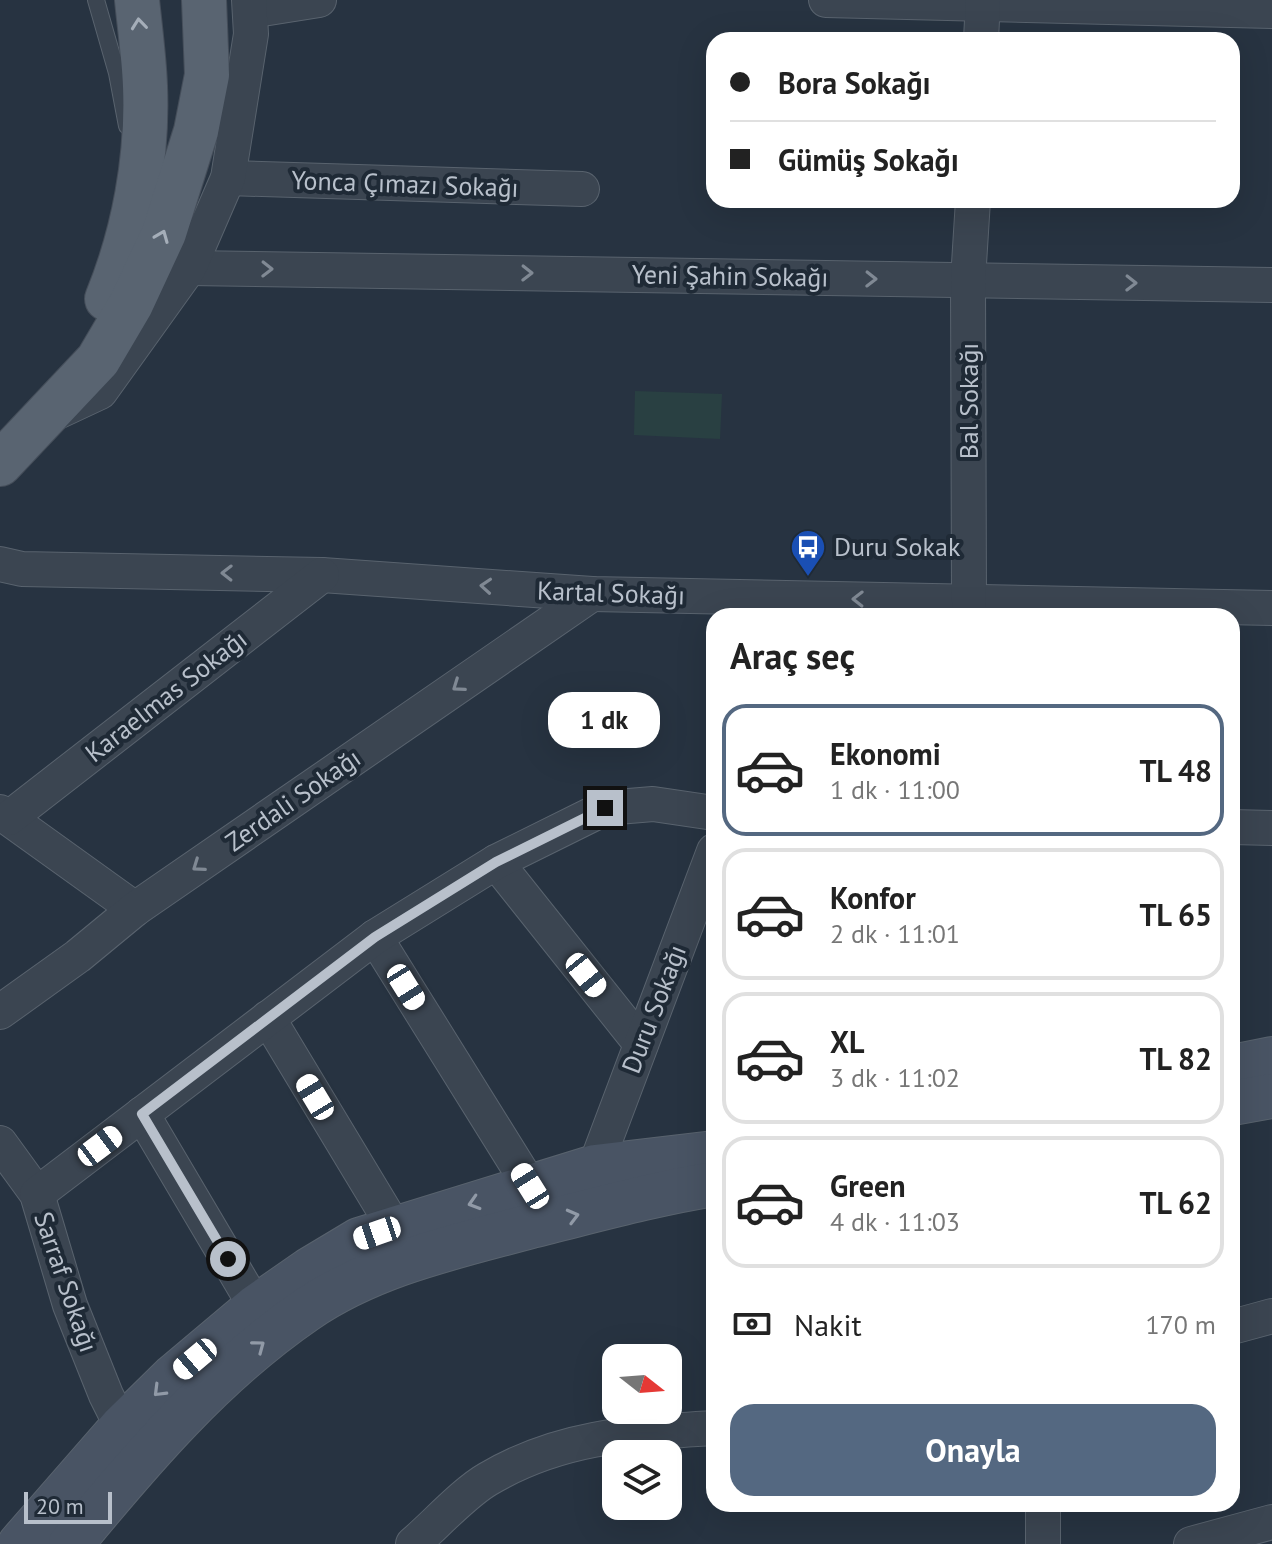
<!DOCTYPE html>
<html lang="tr">
<meta charset="utf-8">
<style>
:root{--surface:#fff;--page:#f6f6f6;--text:#222;--muted:#767676;--line:#e0e0e0;--accent:#546881}
body{margin:0;font-family:"PT Sans",sans-serif;background:var(--page);color:var(--text);height:100vh;display:flex;flex-direction:column;font-size:30px;white-space:nowrap}
*{box-sizing:border-box;margin:0}
p{font-size:26px;color:var(--muted)}
.icon{flex:none;width:44px;height:44px;fill:none;stroke:currentColor;stroke-width:2;stroke-linecap:round;stroke-linejoin:round}
.map{position:relative;flex:1;overflow:hidden}
.sheet{position:absolute;left:706px;top:608px;width:534px;height:904px;display:flex;flex-direction:column;background:var(--surface);border-radius:24px;box-shadow:0 8px 32px #0002}
.sheet>*{flex:none}
.top-card{position:absolute;left:706px;top:32px;width:534px;height:176px;border-radius:24px;box-shadow:0 8px 32px #0002;display:grid;align-content:center;height:176px;padding:0 24px;background:var(--surface)}
.needle{width:52px;rotate:107deg}
.fabs{position:absolute;left:602px;top:1344px;display:grid;gap:16px}
.fabs a{display:grid;place-items:center;width:80px;height:80px;border-radius:16px;background:var(--surface);box-shadow:0 8px 32px #0002;font-size:40px}
.scale{position:absolute;left:24px;bottom:20px;width:88px;box-sizing:border-box;padding-left:8px;border:4px solid #b8c0cb;border-top:0;font-size:22px;line-height:28px;white-space:nowrap;color:#b8c0cb;-webkit-text-stroke:6px #1f2a36;paint-order:stroke}
.end{position:absolute;width:36px;height:36px;margin:-18px;border:10px solid #b8c0cb;background:#111;box-shadow:0 0 0 4px #111}
.from{border-radius:50%}
.bubble{position:absolute;height:56px;border-radius:24px;background:var(--surface);box-shadow:0 8px 32px #0002;font-size:26px;font-weight:600;line-height:56px;text-align:center}
.car{position:absolute;width:24px;height:48px;margin:-24px -12px;border-radius:10px;box-shadow:0 0 6px 2px #0007;background:linear-gradient(#fff 24%,#345 0 40%,#fff 0 76%,#345 0 86%,#fff 0)}
.top-card b{display:flex;align-items:center;gap:28px;height:76px;font-size:30px}
.top-card b+b{border-top:2px solid var(--line)}
.top-card i{width:20px;height:20px;background:var(--text)}
ul{padding:0;list-style:none}
li{display:flex;align-items:center;gap:24px;height:132px;margin:0 16px 12px;padding:0 8px;border:4px solid var(--line);border-radius:24px}
li div{flex:1}
li b{display:block;font-size:30px}
li em{font-style:normal;font-weight:600}
li.current{border-color:var(--accent)}
li>.icon{width:72px;height:72px;stroke-width:1.5}
h2{padding:0 24px;font-size:36px;line-height:96px}
.pay{display:flex;align-items:center;gap:20px;height:88px;padding:0 24px;font-size:30px}
.pay p{margin-inline-start:auto}
.cta{display:flex;gap:16px;margin-top:auto;padding:16px 24px}
.cta a{flex:1;height:92px;border-radius:24px;background:var(--accent);color:#fff;font-size:32px;font-weight:600;line-height:92px;text-align:center}
.map>svg:first-child{display:block}
.grass{fill:#294042}
.lines{fill:none;stroke-linecap:round;stroke-linejoin:round}
.service-casing{stroke:#59636e;stroke-width:18}
.minor-casing{stroke:#59636e;stroke-width:36}
.secondary-casing{stroke:#59636e;stroke-width:46}
.primary-casing{stroke:#454e5a;stroke-width:46}
.service{stroke:#3b4551;stroke-width:16}
.minor{stroke:#3b4551;stroke-width:34}
.secondary{stroke:#495464;stroke-width:44}
.primary{stroke:#596471;stroke-width:44}
.oneway{stroke:#a5aeb9}
.oneway2{stroke:#808994}
.oneway3{stroke:#919aa7}
.route{stroke:#b8c0cb;stroke-width:10}
.labels{text-anchor:middle;stroke-width:8;stroke-linejoin:round;paint-order:stroke}
.street-label{font-size:26px;fill:#b8c0cb;stroke:#1f2a36}
.poi-label{font-size:26px;fill:#b8c0cb;stroke:#1f2a36;text-anchor:start}
</style>
<div class="map">
<svg width="1272" height="1544" viewBox="0 0 1272 1544">
<rect width="100%" height="100%" fill="#273341"/>
<path class="grass" d="M635,391L722,394L720,439L634,435Z"/>
<g class="lines">
<g class="service-casing">
<path id="service" d="M96,0L117,73L127,126"/>
</g>
<g class="minor-casing">
<g id="minor">
<path d="M826,0L1272,11"/>
<path d="M250,11L319,0"/>
<path d="M981,40L983,0"/>
<path d="M228,178L582,189"/>
<path d="M189,268L1272,285"/>
<path d="M53,414L100,392L189,268L228,178L251,34L249,0"/>
<path d="M0,564L22,569L322,575L592,594L1272,608"/>
<path d="M969,602L968,280L973,200"/>
<path d="M0,812L135,909"/>
<path d="M9,818L322,575"/>
<path d="M1232,827L1272,828"/>
<path d="M496,862L641,1044"/>
<path d="M375,937L530,1186"/>
<path d="M0,1012L78,956L135,909L592,594"/>
<path d="M268,1018L394,1227"/>
<path d="M142,1114L256,1307"/>
<path d="M0,1143L37,1194L70,1305L106,1395L122,1427"/>
<path d="M595,1167L714,851"/>
<path d="M37,1194L375,937L496,862L605,808L653,804L714,813"/>
<path d="M1232,1327L1272,1316"/>
<path d="M1043,1504V1544"/>
<path d="M413,1544C434,1526 465,1492 488,1479C561,1436 632,1433 714,1428"/>
<path d="M1191,1544L1272,1522"/>
</g>
</g>
<g class="secondary-casing">
<g id="secondary">
<path d="M1232,1067L1272,1059"/>
<path d="M1232,1103L1272,1096"/>
<path d="M20,1544L122,1427L174,1376L256,1307L309,1270L359,1240L595,1167L714,1153"/>
<path d="M71,1544C141,1459 214,1373 306,1310C373,1264 454,1247 531,1226C592,1211 652,1194 714,1184"/>
</g>
</g>
<g class="primary-casing">
<g id="primary">
<path d="M107,299C134,233 148,157 145,86C144,58 140,29 137,0"/>
<path d="M0,464L98,360L131,304L164,233L196,131L207,75L204,0"/>
</g>
</g>
<use href="#service" class="service"/>
<use href="#minor" class="minor"/>
<use href="#secondary" class="secondary"/>
<use href="#primary" class="primary"/>
</g>
<defs><path id="oneway-chevron" d="M-2-3.5L2.5 0L-2 3.5" fill="none" stroke-width="1.6" stroke-linecap="round" stroke-linejoin="round" transform="scale(2)"/></defs>
<g class="oneway">
<use href="#oneway-chevron" transform="translate(139 24) rotate(-96)"/>
<use href="#oneway-chevron" transform="translate(162 236) rotate(-68)"/>
</g>
<g class="oneway2">
<use href="#oneway-chevron" transform="translate(267 269) rotate(1)"/>
<use href="#oneway-chevron" transform="translate(527 273) rotate(1)"/>
<use href="#oneway-chevron" transform="translate(871 279) rotate(1)"/>
<use href="#oneway-chevron" transform="translate(1131 283) rotate(1)"/>
<use href="#oneway-chevron" transform="translate(227 573) rotate(-179)"/>
<use href="#oneway-chevron" transform="translate(486 586) rotate(-176)"/>
<use href="#oneway-chevron" transform="translate(858 599) rotate(-179)"/>
<use href="#oneway-chevron" transform="translate(458 686) rotate(145)"/>
<use href="#oneway-chevron" transform="translate(198 866) rotate(145)"/>
</g>
<g class="oneway3">
<use href="#oneway-chevron" transform="translate(474 1203) rotate(163)"/>
<use href="#oneway-chevron" transform="translate(573 1216) rotate(-15)"/>
<use href="#oneway-chevron" transform="translate(259 1346) rotate(-37)"/>
<use href="#oneway-chevron" transform="translate(159 1391) rotate(135)"/>
</g>
<g class="lines">
<path class="route" d="M228,1259L142,1114L375,937L496,862L605,808"/>
</g>
<defs>
<g id="bus-pin" transform="scale(1.8)"><path d="M0 17L-7.5 6A9.5 9.5 0 1 1 7.5 6Z" fill="#1a4fb4" stroke="#1f2a36"/><path d="M-5-6H5V4H4V6H2V4H-2V6H-4V4H-5ZM-3.5-4V0h7V-4ZM-3.5 1.2v1.5H-2V1.2ZM2 1.2v1.5H3.5V1.2Z" fill="#fff"/></g>
</defs>
<g fill-rule="evenodd">
<use href="#bus-pin" x="808" y="547"/>
</g>
<g class="labels">
<g class="street-label">
<text transform="translate(405 184) rotate(2)" y="9">Yonca Çımazı Sokağı</text>
<text transform="translate(730 276) rotate(1)" y="9">Yeni Şahin Sokağı</text>
<text transform="translate(969 401) rotate(-90)" y="9">Bal Sokağı</text>
<text transform="translate(611 593) rotate(2)" y="9">Kartal Sokağı</text>
<text transform="translate(166 696) rotate(-38)" y="9">Karaelmas Sokağı</text>
<text transform="translate(293 800) rotate(-35)" y="9">Zerdali Sokağı</text>
<text transform="translate(654 1009) rotate(-69)" y="9">Duru Sokağı</text>
<text transform="translate(66 1282) rotate(71)" y="9">Sarraf Sokağı</text>
</g>
<g class="poi-label">
<text x="834" y="556">Duru Sokak</text>
</g>
</g>
</svg>
<div class="fabs">
<a><svg class="needle" viewBox="-14 -14 28 28"><path d="M0-13l5 13h-10z" fill="#e53935"/><path d="M0 13l5-13h-10z" fill="#767676"/></svg></a>
<a><svg class="icon" aria-label="layers" viewBox="0 0 24 24"><path d="M12 4l9 5-9 5-9-5zM3 14l9 5 9-5"/></svg></a>
</div>
<div class="scale">20 m</div>
<i class="end from" style="left:228px;top:1259px"></i>
<i class="end" style="left:605px;top:808px"></i>
<div class="bubble" style="left:548px;top:692px;width:112px">1 dk</div>
<i class="car" style="left:586px;top:975px;rotate:141deg"></i>
<i class="car" style="left:406px;top:987px;rotate:148deg"></i>
<i class="car" style="left:315px;top:1097px;rotate:329deg"></i>
<i class="car" style="left:100px;top:1146px;rotate:53deg"></i>
<i class="car" style="left:530px;top:1186px;rotate:328deg"></i>
<i class="car" style="left:377px;top:1233px;rotate:251deg"></i>
<i class="car" style="left:195px;top:1359px;rotate:230deg"></i>
<div class="top-card">
<b><i class="from"></i>Bora Sokağı</b>
<b><i></i>Gümüş Sokağı</b>
</div>
<section class="sheet">
<h2>Araç seç</h2>
<ul>
<li class="current"><svg class="icon" aria-label="car" viewBox="0 0 24 24"><path d="M5 17H2v-5l4-1 3-4h7l3 4 3 1v5h-3M9 17h6M6 11h13"/><circle cx="7" cy="17" r="2"/><circle cx="17" cy="17" r="2"/></svg><div><b>Ekonomi</b><p>1 dk · 11:00</p></div><em>TL 48</em></li>
<li><svg class="icon" aria-label="car" viewBox="0 0 24 24"><path d="M5 17H2v-5l4-1 3-4h7l3 4 3 1v5h-3M9 17h6M6 11h13"/><circle cx="7" cy="17" r="2"/><circle cx="17" cy="17" r="2"/></svg><div><b>Konfor</b><p>2 dk · 11:01</p></div><em>TL 65</em></li>
<li><svg class="icon" aria-label="car" viewBox="0 0 24 24"><path d="M5 17H2v-5l4-1 3-4h7l3 4 3 1v5h-3M9 17h6M6 11h13"/><circle cx="7" cy="17" r="2"/><circle cx="17" cy="17" r="2"/></svg><div><b>XL</b><p>3 dk · 11:02</p></div><em>TL 82</em></li>
<li><svg class="icon" aria-label="car" viewBox="0 0 24 24"><path d="M5 17H2v-5l4-1 3-4h7l3 4 3 1v5h-3M9 17h6M6 11h13"/><circle cx="7" cy="17" r="2"/><circle cx="17" cy="17" r="2"/></svg><div><b>Green</b><p>4 dk · 11:03</p></div><em>TL 62</em></li>
</ul>
<div class="pay"><svg class="icon" aria-label="cash" viewBox="0 0 24 24"><path d="M3 7h18v10H3z"/><circle cx="12" cy="12" r="2"/></svg>Nakit<p>170 m</p></div>
<div class="cta"><a>Onayla</a></div>
</section>
</div>
